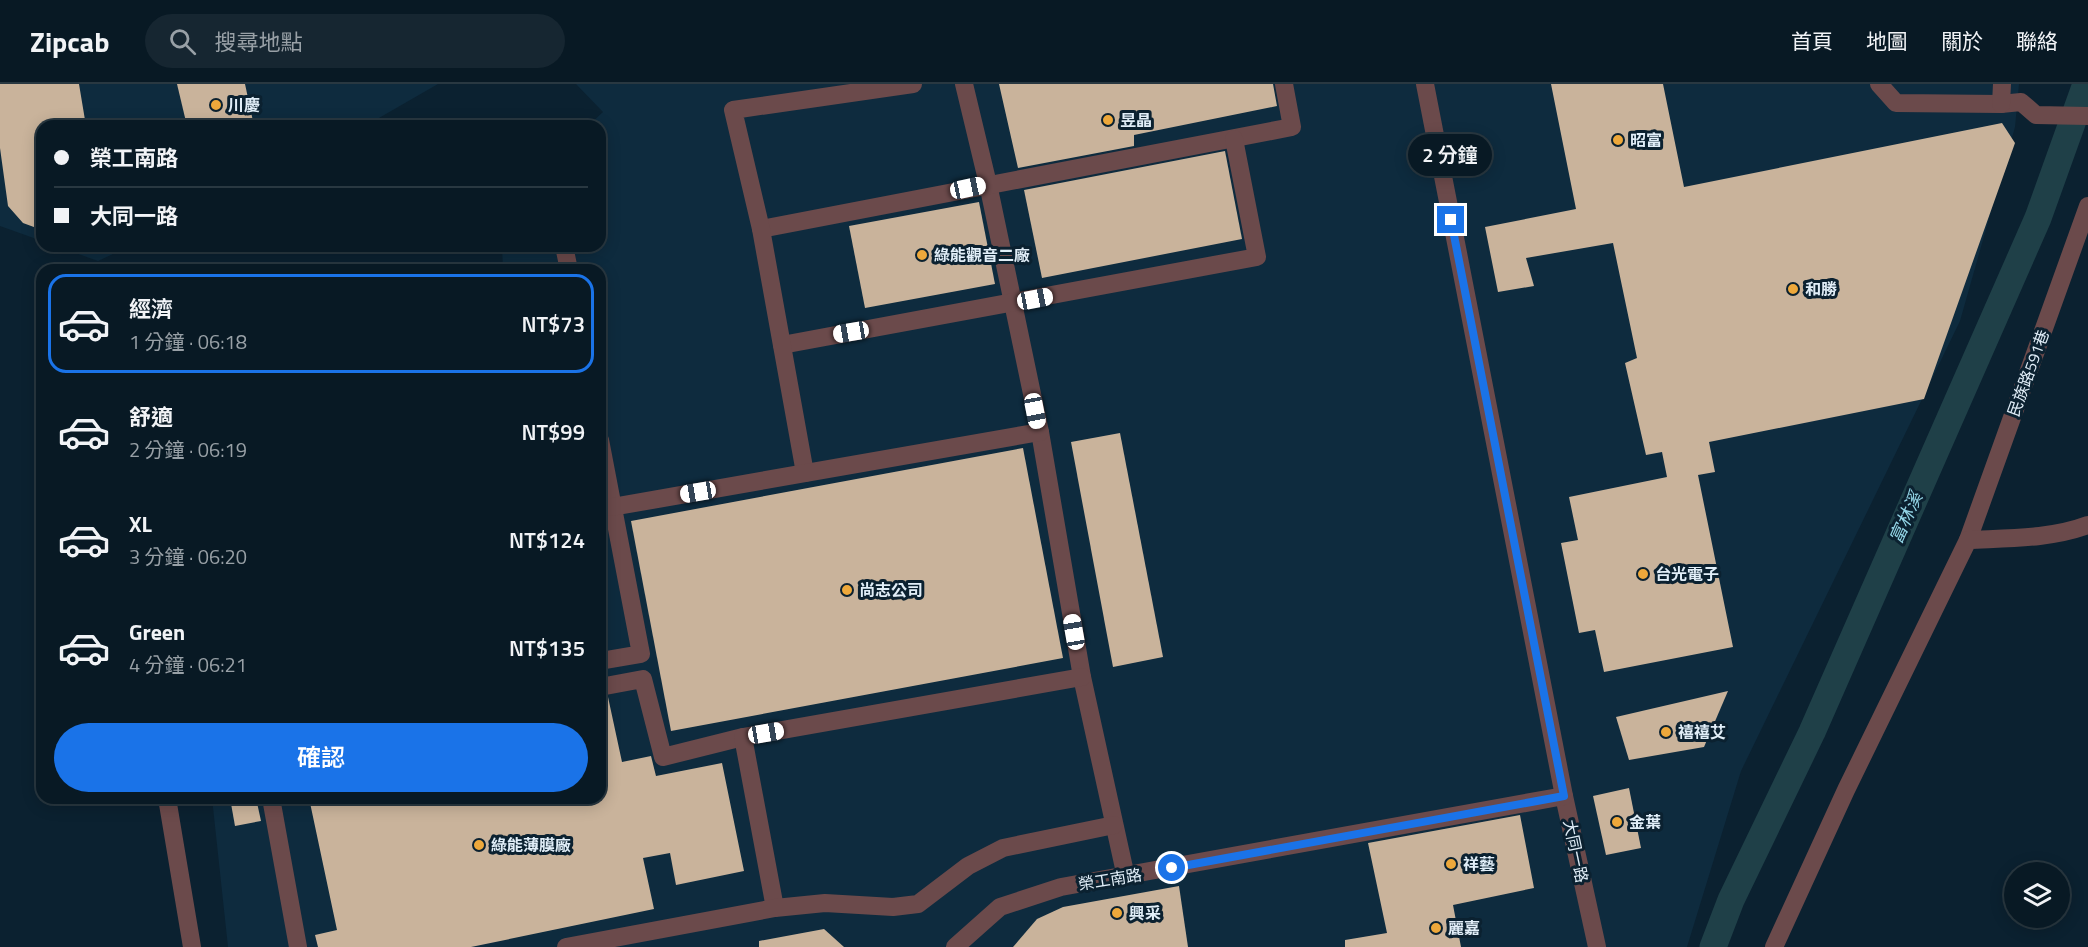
<!DOCTYPE html>
<html lang="zh-TW">
<meta charset="utf-8">
<style>
:root{--surface:#081924;--page:#162631;--text:#f1f3f6;--muted:#98a0a6;--line:#293841;--accent:#1a73e8}
body{margin:0;font-family:"Titillium Web","Noto Sans TC",sans-serif;background:var(--page);color:var(--text);height:100vh;display:flex;flex-direction:column;font-size:22px;white-space:nowrap}
*{box-sizing:border-box;margin:0}
p{font-size:20px;color:var(--muted)}
.icon{flex:none;width:33px;height:33px;fill:none;stroke:currentColor;stroke-width:2;stroke-linecap:round;stroke-linejoin:round}
.map{position:relative;flex:1;overflow:hidden}
.details{position:absolute;left:36px;top:180px;width:570px;height:540px;display:flex;flex-direction:column;background:var(--surface);border-radius:18px;box-shadow:0 3px 15px #0003,0 0 0 2px var(--line)}
.details>*{flex:none}
.banner{position:absolute;left:36px;top:36px;width:570px;height:132px;border-radius:18px;box-shadow:0 3px 15px #0003,0 0 0 2px var(--line);display:grid;align-content:center;height:132px;padding:0 18px;background:var(--surface)}
.controls{position:absolute;left:2004px;top:778px;display:grid;gap:12px}
.controls a{display:grid;place-items:center;width:66px;height:66px;border-radius:50%;background:var(--surface);box-shadow:0 3px 15px #0003,0 0 0 2px var(--line);font-size:30px}
.end{position:absolute;width:27px;height:27px;margin:-14px;border:8px solid #1a73e8;background:#fff;box-shadow:0 0 0 3px #fff}
.from{border-radius:50%}
.bubble{position:absolute;height:42px;border-radius:21px;background:var(--surface);box-shadow:0 3px 15px #0003,0 0 0 2px var(--line);font-size:20px;font-weight:600;line-height:42px;text-align:center}
.car{position:absolute;width:18px;height:36px;margin:-18px -9px;border-radius:8px;box-shadow:0 0 4px 2px #0007;background:linear-gradient(#fff 24%,#345 0 40%,#fff 0 76%,#345 0 86%,#fff 0)}
.banner b{display:flex;align-items:center;gap:21px;height:57px;font-size:22px}
.banner b+b{border-top:2px solid var(--line)}
.banner i{width:15px;height:15px;background:var(--text)}
ul{padding:10px 0 0;list-style:none}
li{display:flex;align-items:center;gap:18px;height:99px;margin:0 12px 9px;padding:0 6px;border:3px solid transparent;border-radius:18px}
li div{flex:1}
li b{display:block;font-size:22px}
li em{font-style:normal;font-weight:600}
li.on{border-color:var(--accent)}
li>.icon{width:54px;height:54px;stroke-width:1.5}
.button{display:flex;gap:12px;margin-top:auto;padding:12px 18px}
.button a{flex:1;height:69px;border-radius:36px;background:var(--accent);color:#fff;font-size:24px;font-weight:600;line-height:69px;text-align:center}
header{display:flex;align-items:center;gap:36px;box-sizing:border-box;height:84px;padding:0 30px;background:var(--surface);border-bottom:2px solid var(--line)}
header strong{font-size:28px}
nav{display:flex;gap:33px;margin-inline-start:auto;font-size:21px}
.search{width:420px;height:54px;background:var(--page);display:flex;align-items:center;gap:15px;box-sizing:border-box;padding:0 21px;border-radius:33px;color:var(--muted);font-size:22px}
.map>svg:first-child{display:block}
.built{fill:#0e2b3e}
.lines{fill:none;stroke-linecap:round;stroke-linejoin:round}
.river{stroke:#1f4048;stroke-width:27}
.building{fill:#c9b39b}
.minor{stroke:#6b4a4b;stroke-width:18}
.route{stroke:#1a73e8;stroke-width:8}
.poi-dot{fill:#eda83b;stroke:#0b2130;stroke-width:2}
.labels{text-anchor:middle;stroke-width:6;stroke-linejoin:round;paint-order:stroke}
.poi-label{font-size:16px;font-weight:bold;fill:#e1eef8;stroke:#0b2130;text-anchor:start}
.street-label{font-size:16px;fill:#e1eef8;stroke:#0b2130}
.water-label{font-size:18px;font-style:italic;fill:#93d5e6;stroke:#0b2130}
</style>
<header>
<strong>Zipcab</strong>
<div class="search"><svg class="icon" aria-label="search" viewBox="0 0 24 24"><circle cx="10" cy="10" r="6"/><path d="M15 15l6 6"/></svg>搜尋地點</div>
<nav><a>首頁</a><a>地圖</a><a>關於</a><a>聯絡</a></nav>
</header>
<div class="map">
<svg width="2088" height="863" viewBox="0 0 2088 863">
<rect width="100%" height="100%" fill="#0b2130"/>
<g class="built">
<path d="M0,0H438L365,42H42V157L0,142Z"/>
<path d="M576,0H2019L2015,43L1960,237L1741,687L1687,863H228L212,714H600V186H503L502,162H600V42H588L603,28Z"/>
<path d="M56,162H130L98,177Z"/>
</g>
<g class="lines">
<path class="river" d="M1713,863L1731,816L1812,648L2038,134L2086,0"/>
</g>
<g class="building">
<path d="M0,0H79L86,42H42V146L23,139L8,122L0,64Z"/>
<path d="M177,0H245L254,42H187Z"/>
<path d="M999,0H1273L1277,22L1134,51V62L1018,84Z"/>
<path d="M1551,0H1663L1684,103L2002,39L2015,59L1924,315L1709,358L1715,388L1698,391L1733,563L1604,588L1595,546L1579,549L1561,459L1578,456L1569,413L1667,393L1662,368L1646,371L1625,279L1637,274L1613,159L1526,174L1534,202L1498,208L1485,143L1576,125Z"/>
<path d="M1225,67L1242,155L1042,194L1024,106Z"/>
<path d="M979,118L995,200L865,224L849,142Z"/>
<path d="M1120,349L1163,573L1113,583L1071,358Z"/>
<path d="M1023,364L1063,574L671,647L631,437Z"/>
<path d="M1728,607L1704,663L1629,676L1616,633Z"/>
<path d="M608,613L622,678L651,672L656,692L722,679L744,787L676,801L670,769L643,774L654,825L471,863H318L315,851L337,846L309,714H600V614Z"/>
<path d="M1629,704L1641,764L1606,771L1593,712Z"/>
<path d="M230,714H256L261,737L235,742Z"/>
<path d="M1520,731L1534,804L1453,821L1461,863H1345V856L1387,849L1368,759Z"/>
<path d="M1179,802L1188,863H1013L1037,835L1063,823Z"/>
<path d="M824,845L844,863H759V857Z"/>
</g>
<g class="lines">
<g class="minor">
<path d="M964,0L988,100L1013,219L1040,348L1082,593L1126,793"/>
<path d="M1425,0L1564,712L1597,863"/>
<path d="M1879,0L1896,19L2001,20L2021,18L2036,31L2088,32"/>
<path d="M2001,20L2002,0"/>
<path d="M761,145L1292,43L1284,0"/>
<path d="M564,162L569,186"/>
<path d="M782,261L1257,173L1234,55"/>
<path d="M600,356L641,570L600,577"/>
<path d="M805,389L761,145L733,26L913,0"/>
<path d="M612,423L1040,348"/>
<path d="M1968,456L2088,122"/>
<path d="M600,603L643,595L663,673L743,653L1082,593"/>
<path d="M743,653L775,824"/>
<path d="M167,714L192,863"/>
<path d="M271,714L298,863"/>
<path d="M566,863L775,824L825,819L893,823L918,820L968,782L1003,764L1114,741"/>
<path d="M955,863L1000,823L1061,803L1564,712"/>
<path d="M1774,863L1846,706L1968,456C2008,454 2051,455 2088,441"/>
</g>
</g>
<g class="lines">
<path class="route" d="M1172,784L1564,712L1451,136"/>
</g>
<g class="poi-dot">
<circle cx="216" cy="21" r="6"/>
<circle cx="1108" cy="36" r="6"/>
<circle cx="1618" cy="56" r="6"/>
<circle cx="922" cy="171" r="6"/>
<circle cx="1793" cy="205" r="6"/>
<circle cx="1643" cy="490" r="6"/>
<circle cx="847" cy="506" r="6"/>
<circle cx="1666" cy="648" r="6"/>
<circle cx="1617" cy="738" r="6"/>
<circle cx="479" cy="761" r="6"/>
<circle cx="1451" cy="780" r="6"/>
<circle cx="1117" cy="829" r="6"/>
<circle cx="1436" cy="844" r="6"/>
</g>
<g class="labels">
<g class="poi-label">
<text x="228" y="27">川慶</text>
<text x="1120" y="42">昱晶</text>
<text x="1630" y="62">昭富</text>
<text x="934" y="177">綠能觀音二廠</text>
<text x="1805" y="211">和勝</text>
<text x="1655" y="496">台光電子</text>
<text x="859" y="512">尚志公司</text>
<text x="1678" y="654">禧禧艾</text>
<text x="1629" y="744">金葉</text>
<text x="491" y="767">綠能薄膜廠</text>
<text x="1463" y="786">祥藝</text>
<text x="1129" y="835">興采</text>
<text x="1448" y="850">麗嘉</text>
</g>
<g class="street-label">
<text transform="translate(2028 289) rotate(-70)" y="6">民族路591巷</text>
<text transform="translate(1576 767) rotate(78)" y="6">大同一路</text>
<text transform="translate(1110 795) rotate(-9)" y="6">榮工南路</text>
</g>
<g class="water-label">
<text transform="translate(1906 434) rotate(-66)" y="6">富林溪</text>
</g>
</g>
</svg>
<div class="controls">
<a><svg class="icon" aria-label="layers" viewBox="0 0 24 24"><path d="M12 4l9 5-9 5-9-5zM3 14l9 5 9-5"/></svg></a>
</div>
<i class="end from" style="left:1172px;top:784px"></i>
<i class="end" style="left:1451px;top:136px"></i>
<div class="bubble" style="left:1408px;top:50px;width:84px">2 分鐘</div>
<i class="car" style="left:968px;top:104px;rotate:78deg"></i>
<i class="car" style="left:1035px;top:215px;rotate:79deg"></i>
<i class="car" style="left:851px;top:248px;rotate:260deg"></i>
<i class="car" style="left:1035px;top:327px;rotate:169deg"></i>
<i class="car" style="left:698px;top:408px;rotate:260deg"></i>
<i class="car" style="left:1074px;top:548px;rotate:350deg"></i>
<i class="car" style="left:766px;top:649px;rotate:80deg"></i>
<div class="banner">
<b><i class="from"></i>榮工南路</b>
<b><i></i>大同一路</b>
</div>
<section class="details">
<ul>
<li class="on"><svg class="icon" aria-label="car" viewBox="0 0 24 24"><path d="M5 17H2v-5l4-1 3-4h7l3 4 3 1v5h-3M9 17h6M6 11h13"/><circle cx="7" cy="17" r="2"/><circle cx="17" cy="17" r="2"/></svg><div><b>經濟</b><p>1 分鐘 · 06:18</p></div><em>NT$73</em></li>
<li><svg class="icon" aria-label="car" viewBox="0 0 24 24"><path d="M5 17H2v-5l4-1 3-4h7l3 4 3 1v5h-3M9 17h6M6 11h13"/><circle cx="7" cy="17" r="2"/><circle cx="17" cy="17" r="2"/></svg><div><b>舒適</b><p>2 分鐘 · 06:19</p></div><em>NT$99</em></li>
<li><svg class="icon" aria-label="car" viewBox="0 0 24 24"><path d="M5 17H2v-5l4-1 3-4h7l3 4 3 1v5h-3M9 17h6M6 11h13"/><circle cx="7" cy="17" r="2"/><circle cx="17" cy="17" r="2"/></svg><div><b>XL</b><p>3 分鐘 · 06:20</p></div><em>NT$124</em></li>
<li><svg class="icon" aria-label="car" viewBox="0 0 24 24"><path d="M5 17H2v-5l4-1 3-4h7l3 4 3 1v5h-3M9 17h6M6 11h13"/><circle cx="7" cy="17" r="2"/><circle cx="17" cy="17" r="2"/></svg><div><b>Green</b><p>4 分鐘 · 06:21</p></div><em>NT$135</em></li>
</ul>
<div class="button"><a>確認</a></div>
</section>
</div>
